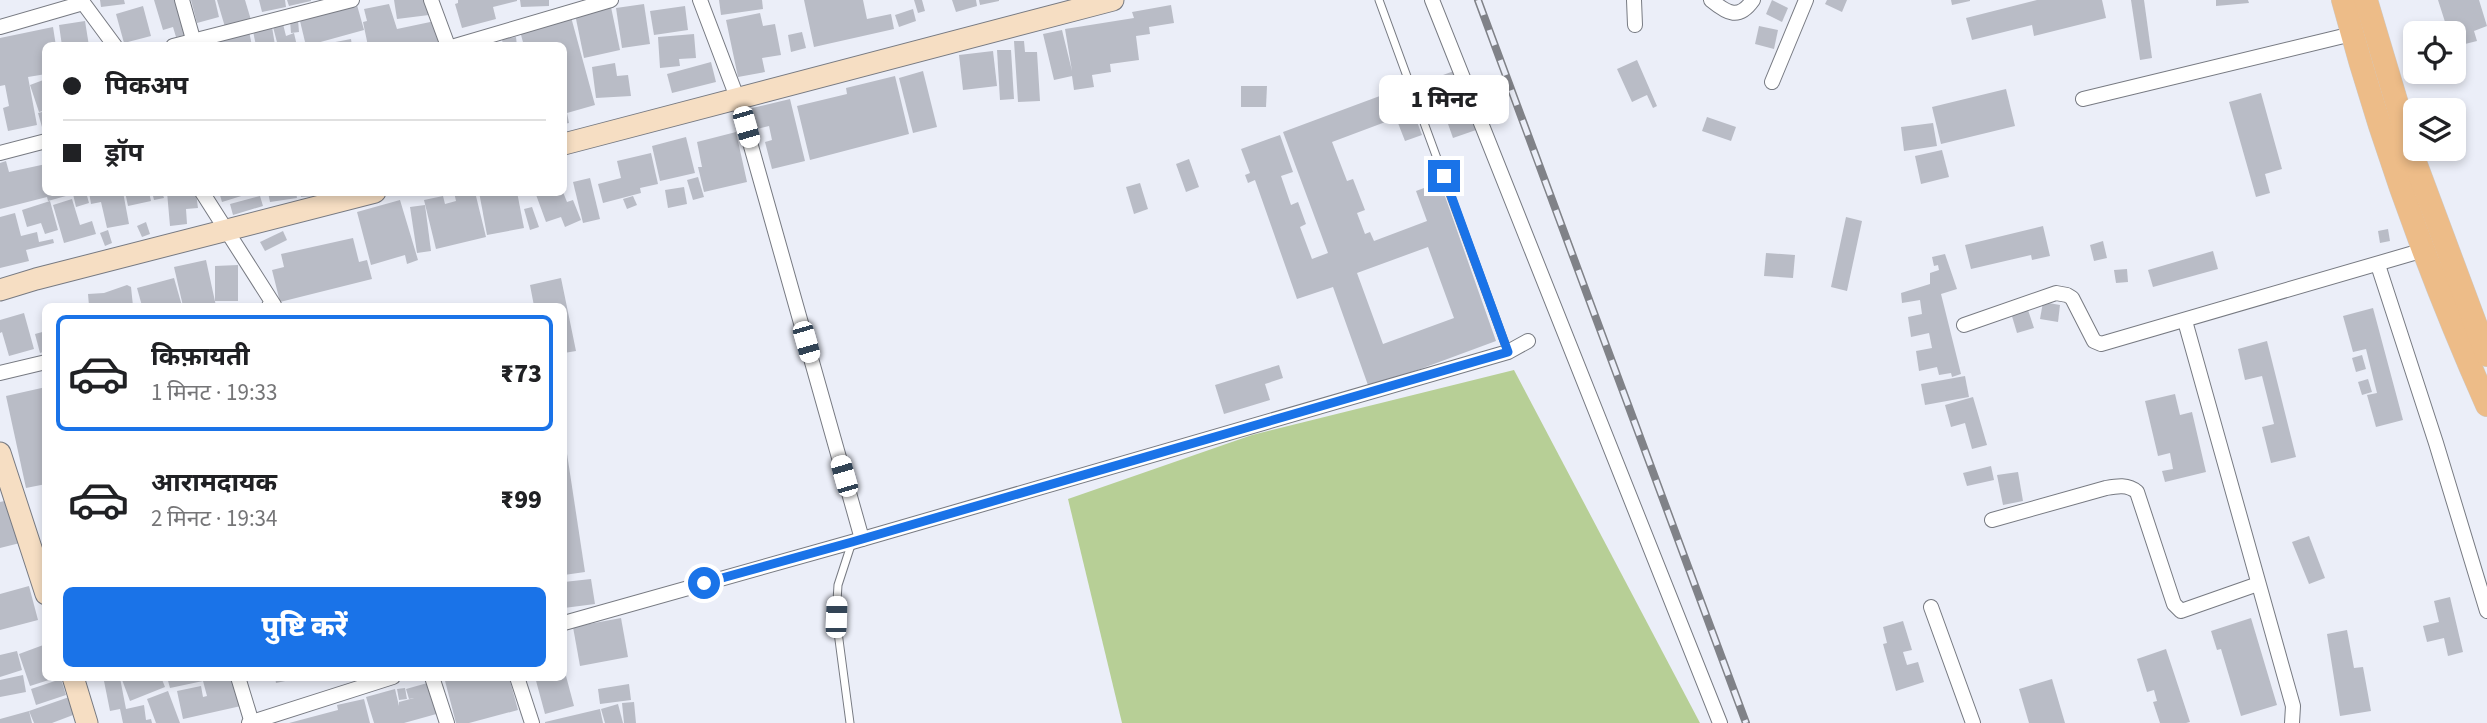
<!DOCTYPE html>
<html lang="hi">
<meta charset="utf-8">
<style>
:root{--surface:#fff;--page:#f2f2f2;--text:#202124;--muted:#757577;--line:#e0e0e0;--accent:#1a73e8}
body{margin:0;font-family:"Source Sans 3","Noto Sans Devanagari",sans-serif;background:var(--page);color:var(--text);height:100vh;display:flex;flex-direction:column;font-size:26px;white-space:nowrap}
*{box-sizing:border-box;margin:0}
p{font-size:23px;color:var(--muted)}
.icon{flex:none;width:38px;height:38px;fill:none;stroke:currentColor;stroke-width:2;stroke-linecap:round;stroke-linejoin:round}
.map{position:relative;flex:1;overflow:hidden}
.details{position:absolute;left:42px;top:303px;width:525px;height:378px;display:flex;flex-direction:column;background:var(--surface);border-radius:10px;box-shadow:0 4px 10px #0003}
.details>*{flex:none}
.hud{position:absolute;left:42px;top:42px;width:525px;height:154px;border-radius:10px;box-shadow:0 4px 10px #0003;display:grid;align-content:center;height:154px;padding:0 21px;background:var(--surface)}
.tools{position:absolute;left:2403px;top:21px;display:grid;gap:14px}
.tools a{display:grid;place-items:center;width:63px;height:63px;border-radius:10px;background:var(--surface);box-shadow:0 4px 10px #0003;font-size:35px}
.end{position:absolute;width:32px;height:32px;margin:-16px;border:9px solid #1a73e8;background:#fff;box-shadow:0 0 0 4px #fff}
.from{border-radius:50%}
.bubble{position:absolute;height:49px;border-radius:10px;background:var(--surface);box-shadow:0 4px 10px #0003;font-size:23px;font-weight:800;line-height:49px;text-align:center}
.car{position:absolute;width:21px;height:42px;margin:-21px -10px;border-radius:9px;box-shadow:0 0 5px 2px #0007;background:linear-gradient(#fff 24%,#345 0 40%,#fff 0 76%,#345 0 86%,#fff 0)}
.hud b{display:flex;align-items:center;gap:24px;height:66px;font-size:26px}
.hud b+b{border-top:2px solid var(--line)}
.hud i{width:18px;height:18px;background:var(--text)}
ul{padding:12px 0 0;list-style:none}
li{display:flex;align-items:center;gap:21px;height:116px;margin:0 14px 10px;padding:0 7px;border:4px solid transparent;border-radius:10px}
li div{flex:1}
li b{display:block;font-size:26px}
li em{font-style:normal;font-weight:800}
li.selected{border-color:var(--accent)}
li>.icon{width:63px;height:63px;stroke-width:1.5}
.button{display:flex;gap:14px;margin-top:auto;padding:14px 21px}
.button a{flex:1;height:80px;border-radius:10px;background:var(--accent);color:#fff;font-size:28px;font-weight:800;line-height:80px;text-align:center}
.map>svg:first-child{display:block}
.green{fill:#b7cf96}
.building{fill:#b9bcc6;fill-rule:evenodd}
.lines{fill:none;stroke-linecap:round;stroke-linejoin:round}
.lane-casing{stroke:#777a82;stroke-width:9}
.street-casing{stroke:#777a82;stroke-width:16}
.secondary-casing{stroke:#777a82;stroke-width:23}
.primary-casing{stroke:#cccccd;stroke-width:24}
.lane{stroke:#fff;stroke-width:7}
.street{stroke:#fff;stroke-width:14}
.secondary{stroke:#f6dec3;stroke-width:21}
.primary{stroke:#edbc88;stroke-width:23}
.rail-casing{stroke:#808288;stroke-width:8}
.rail{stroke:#ebeef8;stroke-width:5;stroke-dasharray:16;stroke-linecap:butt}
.route{stroke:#1a73e8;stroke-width:9}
</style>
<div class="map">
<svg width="2487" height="723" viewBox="0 0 2487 723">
<rect width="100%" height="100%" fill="#ebeef8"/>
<path class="green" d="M1514,370L1700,723H1122L1068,499L1252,435Z"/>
<g class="building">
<path d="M100,0H124L125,4L101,7Z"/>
<path d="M154,0H178L188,34L176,37L173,27L163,30Z"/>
<path d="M191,0H215L219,17L197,23Z"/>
<path d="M217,0H245L251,20L225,27Z"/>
<path d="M259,0H285L286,7L262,12Z"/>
<path d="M287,0H311V1L289,6Z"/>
<path d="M394,0H427L429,15L397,19Z"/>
<path d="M458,0H517V1L493,7L496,19L462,28L455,4L458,3Z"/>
<path d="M520,0H549V6L521,7Z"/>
<path d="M719,0H762L763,9L721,15Z"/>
<path d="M804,0H863L867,19L891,14L894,29L814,47Z"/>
<path d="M914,0H922L925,11L918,13Z"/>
<path d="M952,0H976L977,6L956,12Z"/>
<path d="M979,0H999V1L980,5Z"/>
<path d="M1772,0L1788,8L1782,22L1766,14Z"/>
<path d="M1827,0H1847L1842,12L1825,4Z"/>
<path d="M1951,0H1970V1L1952,5Z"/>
<path d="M2037,0H2102L2106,18L2034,36L2032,25L1972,40L1966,18Z"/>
<path d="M2131,0H2144L2152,58L2140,60Z"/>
<path d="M2216,0H2248L2249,3L2216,6Z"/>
<path d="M2438,0H2479L2487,26L2474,31L2477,41L2465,44L2457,21L2446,25Z"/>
<path d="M389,4L397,29L435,21L440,46H368L363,22L367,21L364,9Z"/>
<path d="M644,4L650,44L622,48L616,8Z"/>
<path d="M357,5L364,30L306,46L300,21Z"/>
<path d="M1171,5L1174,23L1149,27L1150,34L1136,36L1139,60L1110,64L1111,72L1092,75L1094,87L1074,90L1072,76L1054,80L1043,34L1062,30L1072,71L1065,29L1134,18L1132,12Z"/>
<path d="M143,6L151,36L124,43L116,14Z"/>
<path d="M685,6L688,30L654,35L650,11Z"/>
<path d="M611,7L620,50L584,58L575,14Z"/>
<path d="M913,9L916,21L899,27L895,15Z"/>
<path d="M760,13L763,26L775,24L781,55L762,58L765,72L738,77L726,20Z"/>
<path d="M571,17L595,105L567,113L569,123L564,124V46H543V43L524,46L520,31Z"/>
<path d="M290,20H298L299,32L291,33Z"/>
<path d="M85,21L89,46H62L59,25Z"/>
<path d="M283,24L286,36L294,33L297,46H278L273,27Z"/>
<path d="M1759,26L1778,30L1774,49L1755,44Z"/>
<path d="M53,27L56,46H46V74L28,77L37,125L8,131L3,108L9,106L5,85L0,86V38Z"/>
<path d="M272,27L275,45L256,46L253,31Z"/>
<path d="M249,31L252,46H185Z"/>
<path d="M802,32L806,48L791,52L788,35Z"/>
<path d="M694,34L696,58L679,59L680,66L660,68L658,37Z"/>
<path d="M516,37L517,46H503L502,39Z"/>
<path d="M351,39L352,46H325V44Z"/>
<path d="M1014,41H1024L1025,52H1037L1040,101L1018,102Z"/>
<path d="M997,50H1011L1014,99L1000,100Z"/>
<path d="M993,51L997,86L963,90L959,55Z"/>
<path d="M1637,60L1657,106L1653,108L1647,95L1632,102L1617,69Z"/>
<path d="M711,62L716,82L672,93L667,74Z"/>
<path d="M615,63L617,76L628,75L631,96L596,98L592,67Z"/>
<path d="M923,71L937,127L913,133L899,78Z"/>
<path d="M1454,71L1476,130L1453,138L1432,79Z"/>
<path d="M895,76L909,134L810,160L797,106L847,94L846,88Z"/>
<path d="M46,79V110L39,112L30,85Z"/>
<path d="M1241,86H1267L1266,107H1241Z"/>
<path d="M1404,87L1422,135L1405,141L1396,118L1332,142L1347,181L1353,179L1365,210L1357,213L1365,234L1370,232L1374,241L1427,221L1416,191L1440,182L1496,341L1369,388L1333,287L1297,299L1255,180L1248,183L1245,175L1250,173L1241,149L1280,135L1293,172L1281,176L1291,205L1298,202L1306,224L1300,227L1312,259L1328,253L1283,132ZM1428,247L1454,318L1383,344L1357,273Z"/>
<path d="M2006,89L2015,126L1941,144L1932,107Z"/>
<path d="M2261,93L2282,169L2265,174L2270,193L2256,197L2229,102Z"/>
<path d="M790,99L805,161L772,169L765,142L772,140L769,126L757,129L752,108Z"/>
<path d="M46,111V126L42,127L38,113Z"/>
<path d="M1707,117L1736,127L1731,141L1702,131Z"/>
<path d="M1933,123L1937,146L1904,151L1901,127Z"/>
<path d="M736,132L747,182L704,192L698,167H702L697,142Z"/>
<path d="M686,137L695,173L660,181L652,146Z"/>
<path d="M1942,150L1949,177L1921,184L1915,156Z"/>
<path d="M651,153L658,184L640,188L641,193L603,203L598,184L621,178L617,161Z"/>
<path d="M1189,159L1199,187L1186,192L1176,164Z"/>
<path d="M6,161L9,172L46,164V192H86L89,203L76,207L73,194L48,201L47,197L0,209V163Z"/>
<path d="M698,177L704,197L693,200L687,180Z"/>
<path d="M590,178L600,219L583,223L573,182Z"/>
<path d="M1140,183L1148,209L1134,214L1126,187Z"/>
<path d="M684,187L687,204L668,208L665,190Z"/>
<path d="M89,192H123L129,224L107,228L101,202L91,204Z"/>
<path d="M125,192H149L151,201L128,206Z"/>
<path d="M152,192H162L164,198L154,200Z"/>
<path d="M167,192L196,193L198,208L186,209L187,224L170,226Z"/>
<path d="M219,192H251V193L222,202Z"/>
<path d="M268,192H296L297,198L270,202Z"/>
<path d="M300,192H338V195L301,197Z"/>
<path d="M454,192H475L486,237L436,249L424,200L443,196L445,204L456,201Z"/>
<path d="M479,192H517L524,228L487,235Z"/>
<path d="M535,192H563L567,202L573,200L581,220L565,227L561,217L546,222Z"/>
<path d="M260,196L263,206L233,215L230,204Z"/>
<path d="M633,196L637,205L627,209L623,199Z"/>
<path d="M72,199L80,225L92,221L96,234L64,243L53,205Z"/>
<path d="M400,200L418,260L407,264L405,255L371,265L357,212Z"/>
<path d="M50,201L58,230L45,234L41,223L27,227L22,210Z"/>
<path d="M425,205L431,251L417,253L410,207Z"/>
<path d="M532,207L539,227L530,230L524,209Z"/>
<path d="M15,213L21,236L37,232L39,242L53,239L54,243L26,250L29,261L0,268V217Z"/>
<path d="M1846,217L1862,221L1847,291L1831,287Z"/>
<path d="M146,222L150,234L142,237L137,226Z"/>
<path d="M2043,226L2050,256L2032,260L2031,255L1971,269L1965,245Z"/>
<path d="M2388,229L2390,241L2380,243L2378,231Z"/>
<path d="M108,230L112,243L105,246L100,233Z"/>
<path d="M283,231L287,240L265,251L260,242Z"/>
<path d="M353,238L359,262L367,260L372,279L280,302L272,270L284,267L281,254Z"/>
<path d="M2103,241L2107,258L2094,261L2090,245Z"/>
<path d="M2213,251L2218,269L2153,287L2148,270Z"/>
<path d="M1766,253L1795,255L1793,278L1764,276Z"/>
<path d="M1945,254L1957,289L1941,294L1961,374L1952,377L1951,373L1939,375L1937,367L1919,371L1916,351L1932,348L1929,333L1911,337L1908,317L1922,314L1920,300L1902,303L1901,293L1930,284V273L1939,270L1938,265L1934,266L1932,257Z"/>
<path d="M206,260L216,306H183L174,267Z"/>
<path d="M238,265V301H215V266Z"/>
<path d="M2127,269L2128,282L2116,283L2114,270Z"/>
<path d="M174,278L182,306H142L137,288Z"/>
<path d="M561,278L576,351L564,353V306H534L530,285Z"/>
<path d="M127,285L131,287L133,306H89L88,294L104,293Z"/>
<path d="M2043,302L2060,305L2058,322L2040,319Z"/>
<path d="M2027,307L2034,328L2017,333L2011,313Z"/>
<path d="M2373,308L2403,420L2376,427L2367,395L2377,393L2366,349L2353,352L2343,316Z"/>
<path d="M24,313L34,349L9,356L2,332L0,333V320Z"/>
<path d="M46,331V351L40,353L35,334Z"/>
<path d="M2267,341L2296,457L2271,463L2262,427L2274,424L2262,376L2245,380L2238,349Z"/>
<path d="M2362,355L2366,369L2356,372L2352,358Z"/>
<path d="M1279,365L1283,378L1265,384L1270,400L1224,414L1215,385Z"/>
<path d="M1965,376L1969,397L1925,405L1921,384Z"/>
<path d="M2368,379L2372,392L2362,395L2358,382Z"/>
<path d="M46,387V484L26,488L6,396Z"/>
<path d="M2175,394L2180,415L2192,412L2206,472L2165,482L2162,471L2173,469L2170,453L2158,456L2145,401Z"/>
<path d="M1973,397L1987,445L1972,449L1965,423L1951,427L1945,405Z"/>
<path d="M564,434L585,572L564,575Z"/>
<path d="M1991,466L1994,480L1967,486L1963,473Z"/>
<path d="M2018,472L2023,501L2003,505L1997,475Z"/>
<path d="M9,500L20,543L0,548V502Z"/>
<path d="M2309,536L2325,578L2309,584L2292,542Z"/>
<path d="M591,579L595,604L564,608V582Z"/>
<path d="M29,586L38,620L0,630V594Z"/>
<path d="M2450,597L2463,652L2448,656L2444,638L2427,642L2423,626L2439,622L2434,601Z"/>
<path d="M621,618L628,657L580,666L573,627Z"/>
<path d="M2251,618L2277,705L2241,716L2221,649L2217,650L2211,631Z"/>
<path d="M1903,621L1912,650L1903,652L1907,665L1918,662L1924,682L1896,691L1883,644L1887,643L1883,627Z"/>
<path d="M2347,630L2354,668L2363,667L2371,711L2340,716L2327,634Z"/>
<path d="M46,644V677L55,678L30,686L19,654Z"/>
<path d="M2166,649L2190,722L2186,723H2160L2153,702L2157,701L2154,690L2147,692L2137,659Z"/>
<path d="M17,651L22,670L0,677V655Z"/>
<path d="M23,675L26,692L0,697V680Z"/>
<path d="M566,676L574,706L545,714L535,677L557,679Z"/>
<path d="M121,677H161L165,687L130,701Z"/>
<path d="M167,677H234L241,706L183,719L177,691L201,686L203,697L207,696L203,681L170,688Z"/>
<path d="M275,677H299V678L276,683Z"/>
<path d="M444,677H509L518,710L469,723H456Z"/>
<path d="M120,678L126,709L144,705L146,720L151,719L152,723H123L120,709L110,711L104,681Z"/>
<path d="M61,679L66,695L36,705L31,689Z"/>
<path d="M2052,679L2065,723H2029L2019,689Z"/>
<path d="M431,682L440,713L404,723H374L366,697L395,689L399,706V702L414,698L409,699L406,689Z"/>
<path d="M629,684L631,700L600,704L598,689Z"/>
<path d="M405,688L407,699L399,700L397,689Z"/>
<path d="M168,691L180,723H156L147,699Z"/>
<path d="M75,695L81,712L52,723H34L29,711Z"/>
<path d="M364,699L370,723H289L338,710L337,705Z"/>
<path d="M634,702L636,723H624L622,703Z"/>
<path d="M618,704L623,723H605L601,709Z"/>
<path d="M600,709L603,723H545V722Z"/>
<path d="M29,711L32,723H0V719Z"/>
</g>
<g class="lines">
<g class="lane-casing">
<g id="lane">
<path d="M1379,0L1508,352"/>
<path d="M850,723L836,617L838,585L852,542"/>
</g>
</g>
<g class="street-casing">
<g id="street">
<path d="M81,0L115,46"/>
<path d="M182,0L193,39"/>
<path d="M431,0L448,46"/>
<path d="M700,0L738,100L862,539"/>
<path d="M1432,0L1720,723"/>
<path d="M1634,0L1635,25"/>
<path d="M1711,0C1728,14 1739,20 1753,0"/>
<path d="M0,27L83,3"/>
<path d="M173,46L352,0"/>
<path d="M455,46L611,0"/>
<path d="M1772,82L1806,0"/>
<path d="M2083,99L2352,34"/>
<path d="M0,153L46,141"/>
<path d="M202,192L274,305L269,306"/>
<path d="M2378,265L2436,443L2487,611"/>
<path d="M2185,321L2293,706L2292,723"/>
<path d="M1964,325L2056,293L2067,295L2072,298L2094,341L2101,344L2424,250"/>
<path d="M0,373L46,362"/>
<path d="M1992,520L2106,488C2117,486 2128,484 2137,492L2174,604L2181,611L2258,584"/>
<path d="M1931,607L1973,723"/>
<path d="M564,623L852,542L1508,352L1528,341"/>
<path d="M238,677L252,723"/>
<path d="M432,677L447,723"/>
<path d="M517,677L532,723"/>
<path d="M249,723L393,677"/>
</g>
</g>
<g class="secondary-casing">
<g id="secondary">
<path d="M564,144L1113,0"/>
<path d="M0,290L36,279L375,192"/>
<path d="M0,453L46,594"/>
<path d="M73,677L87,723"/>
</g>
</g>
<g class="primary-casing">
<g id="primary">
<path d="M2343,0C2380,139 2429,274 2487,405"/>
<path d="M2366,0L2412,154L2487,355"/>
</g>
</g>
<use href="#lane" class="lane"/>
<use href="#street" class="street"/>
<use href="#secondary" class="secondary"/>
<use href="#primary" class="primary"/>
<g class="rail-casing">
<path id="rail" d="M1478,0L1746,723"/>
</g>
<use href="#rail" class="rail"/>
</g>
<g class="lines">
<path class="route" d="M704,583L852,542L1508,352L1444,176"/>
</g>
</svg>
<div class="tools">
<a><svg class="icon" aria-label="locate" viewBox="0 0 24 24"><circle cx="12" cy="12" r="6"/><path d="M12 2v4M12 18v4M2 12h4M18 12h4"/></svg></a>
<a><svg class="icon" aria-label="layers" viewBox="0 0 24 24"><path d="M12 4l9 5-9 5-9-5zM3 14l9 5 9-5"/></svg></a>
</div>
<i class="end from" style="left:704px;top:583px"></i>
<i class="end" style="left:1444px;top:176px"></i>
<div class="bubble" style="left:1379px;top:75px;width:130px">1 मिनट</div>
<i class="car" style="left:746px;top:127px;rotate:164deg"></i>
<i class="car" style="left:806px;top:342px;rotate:164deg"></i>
<i class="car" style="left:844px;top:476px;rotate:344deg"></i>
<i class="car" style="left:836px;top:617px;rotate:2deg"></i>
<div class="hud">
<b><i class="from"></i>पिकअप</b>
<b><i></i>ड्रॉप</b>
</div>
<section class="details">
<ul>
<li class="selected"><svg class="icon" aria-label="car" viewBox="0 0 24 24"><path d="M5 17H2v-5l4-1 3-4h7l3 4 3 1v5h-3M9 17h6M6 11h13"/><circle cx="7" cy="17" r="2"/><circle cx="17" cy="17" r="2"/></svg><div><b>किफ़ायती</b><p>1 मिनट · 19:33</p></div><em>₹73</em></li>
<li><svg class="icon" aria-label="car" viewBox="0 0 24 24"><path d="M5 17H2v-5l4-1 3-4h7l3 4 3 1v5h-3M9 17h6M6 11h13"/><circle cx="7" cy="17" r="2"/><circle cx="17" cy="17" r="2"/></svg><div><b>आरामदायक</b><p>2 मिनट · 19:34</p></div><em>₹99</em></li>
</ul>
<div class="button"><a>पुष्टि करें</a></div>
</section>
</div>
